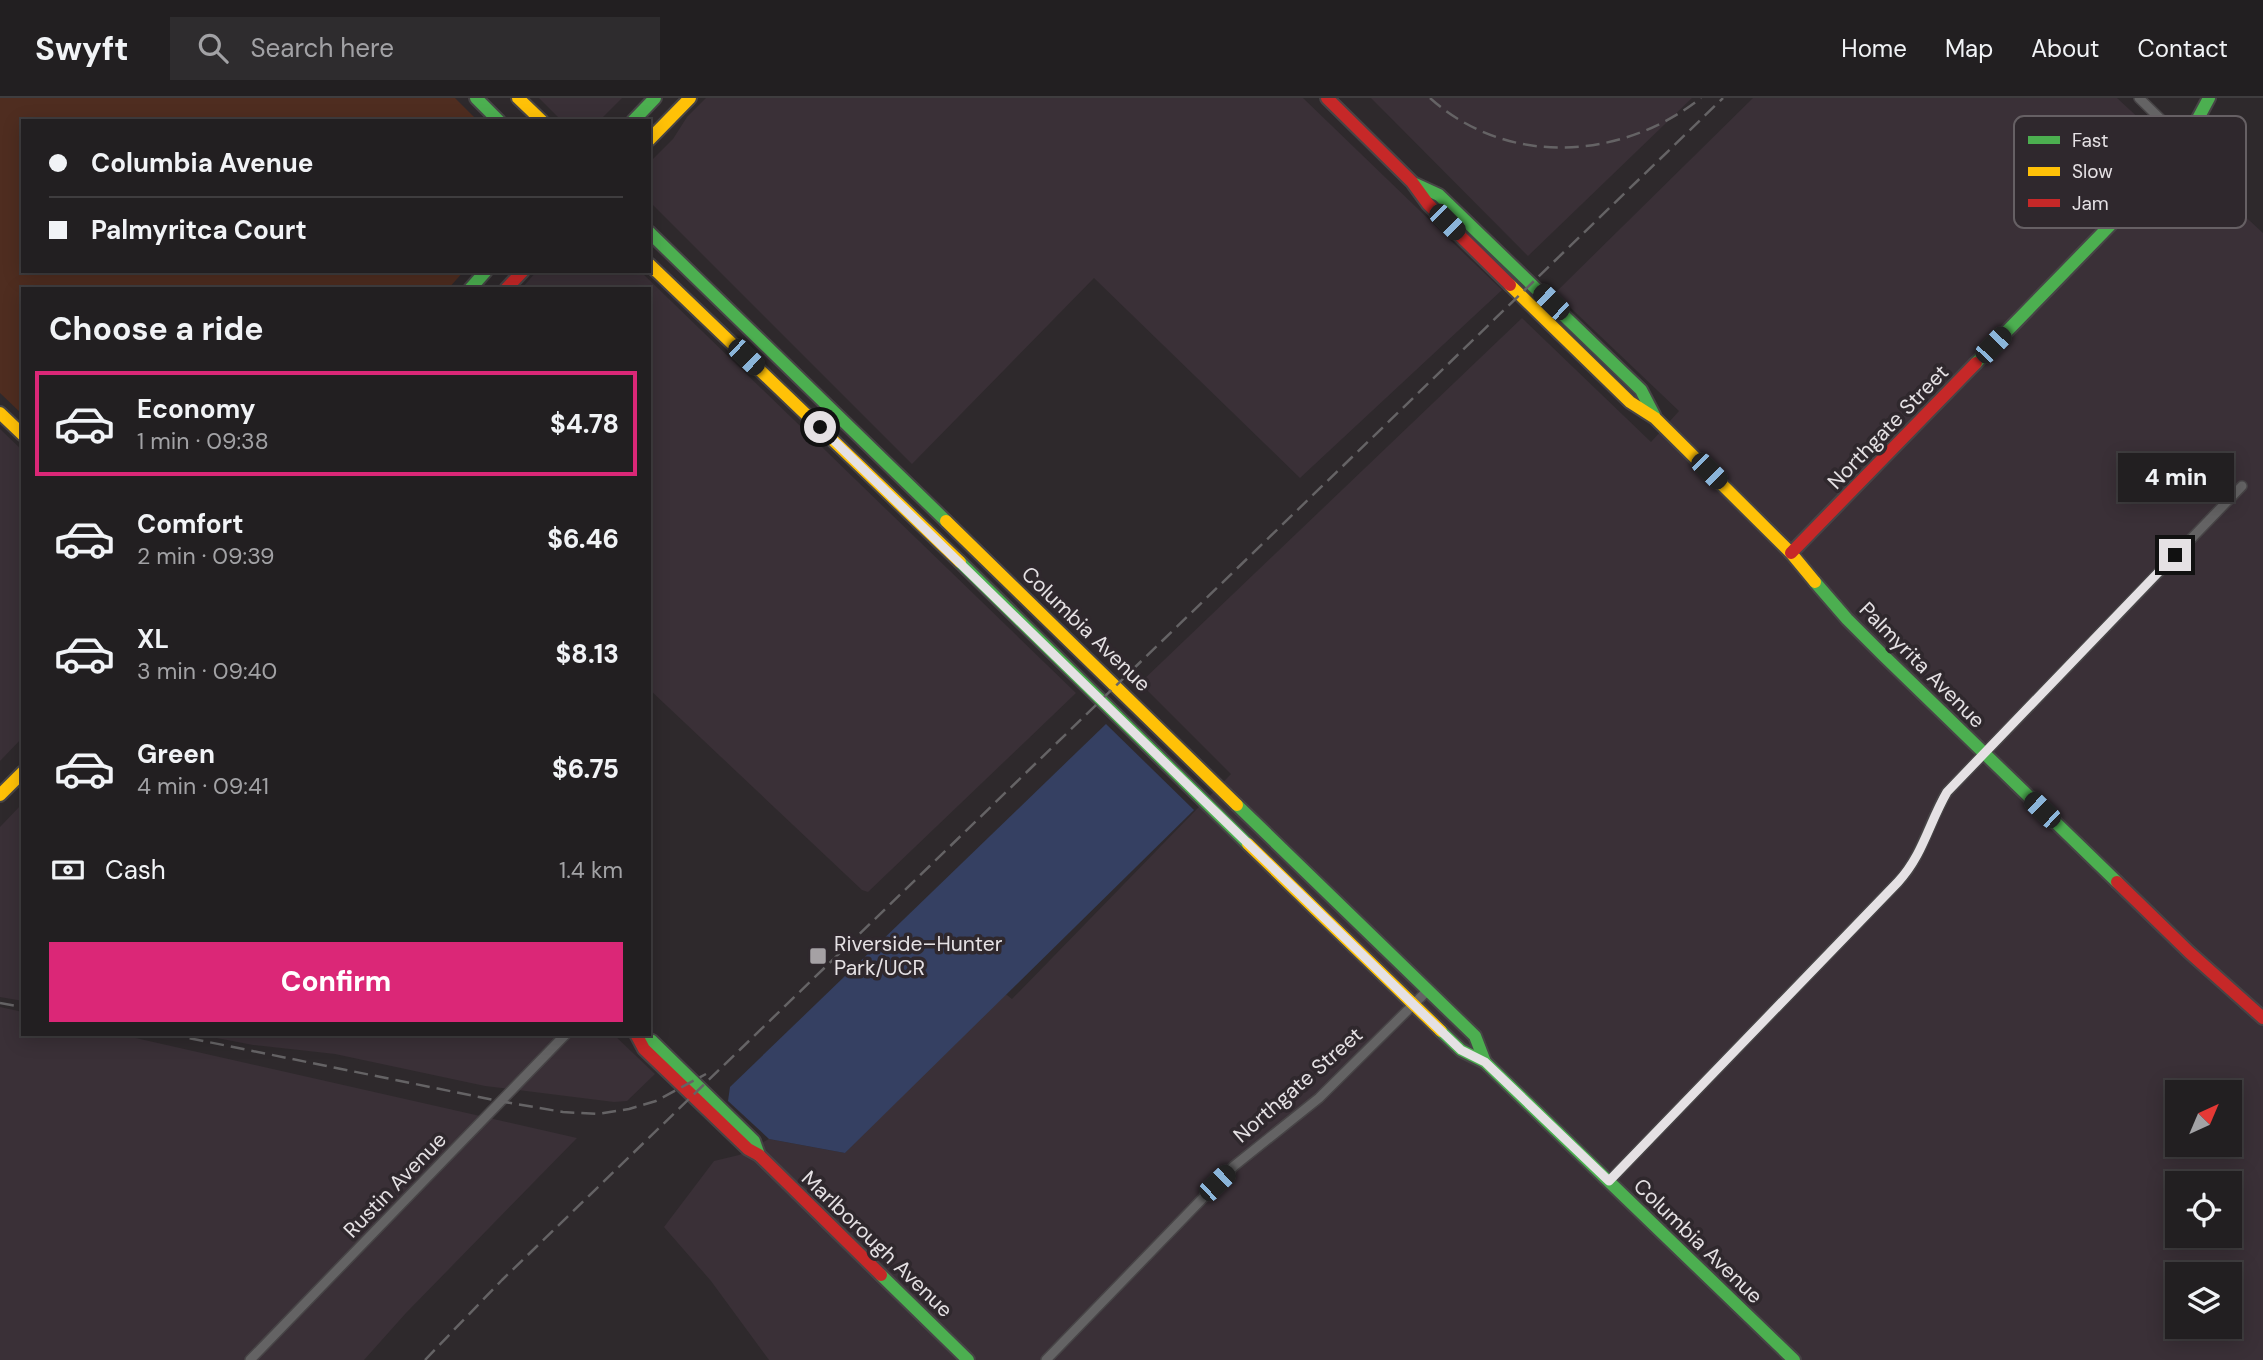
<!DOCTYPE html>
<meta charset="utf-8">
<style>
:root{--surface:#221f21;--page:#2e2c2e;--text:#f1f3f6;--muted:#a2a2a5;--line:#3f3d3f;--accent:#db2777}
body{margin:0;font-family:"DM Sans",sans-serif;background:var(--page);color:var(--text);height:100vh;display:flex;flex-direction:column;font-size:26px;white-space:nowrap}
*{box-sizing:border-box;margin:0}
p{font-size:23px;color:var(--muted)}
.icon{flex:none;width:38px;height:38px;fill:none;stroke:currentColor;stroke-width:2;stroke-linecap:round;stroke-linejoin:round}
.map{position:relative;flex:1;overflow:hidden}
.side{position:absolute;left:21px;top:189px;width:630px;height:749px;display:flex;flex-direction:column;background:var(--surface);border-radius:0px;box-shadow:0 4px 18px #0003,0 0 0 2px var(--line)}
.side>*{flex:none}
.guide{position:absolute;left:21px;top:21px;width:630px;height:154px;border-radius:0px;box-shadow:0 4px 18px #0003,0 0 0 2px var(--line);display:grid;align-content:center;height:154px;padding:0 28px;background:var(--surface)}
.needle{width:46px;rotate:44deg}
.tools{position:absolute;left:2165px;top:982px;display:grid;gap:14px}
.tools a{display:grid;place-items:center;width:77px;height:77px;border-radius:0px;background:var(--surface);box-shadow:0 4px 18px #0003,0 0 0 2px var(--line);font-size:35px}
.end{position:absolute;width:32px;height:32px;margin:-16px;border:9px solid #e5e1e4;background:#111;box-shadow:0 0 0 4px #111}
.from{border-radius:50%}
.bubble{position:absolute;height:49px;border-radius:0px;background:var(--surface);box-shadow:0 4px 18px #0003,0 0 0 2px var(--line);font-size:23px;font-weight:800;line-height:49px;text-align:center}
.car{position:absolute;width:21px;height:42px;margin:-21px -10px;border-radius:9px;box-shadow:0 0 5px 2px #0007;background:linear-gradient(#222 24%,#8ab4d8 0 40%,#222 0 76%,#8ab4d8 0 86%,#222 0)}
.guide b{display:flex;align-items:center;gap:24px;height:66px;font-size:26px}
.guide b+b{border-top:2px solid var(--line)}
.guide i{width:18px;height:18px;background:var(--text)}
ul{padding:0;list-style:none}
li{display:flex;align-items:center;gap:21px;height:105px;margin:0 14px 10px;padding:0 14px;border:4px solid transparent;border-radius:0px}
li div{flex:1}
li b{display:block;font-size:26px}
li em{font-style:normal;font-weight:800}
li.selected{border-color:var(--accent)}
li>.icon{width:63px;height:63px;stroke-width:1.5}
h2{padding:0 28px;font-size:32px;line-height:84px}
.pay{display:flex;align-items:center;gap:18px;height:77px;padding:0 28px;font-size:26px}
.pay p{margin-inline-start:auto}
.action{display:flex;gap:14px;margin-top:auto;padding:14px 28px}
.action a{flex:1;height:80px;border-radius:0px;background:var(--accent);color:#fff;font-size:28px;font-weight:800;line-height:80px;text-align:center}
header{display:flex;align-items:center;gap:42px;box-sizing:border-box;height:98px;padding:0 35px;background:var(--surface);border-bottom:2px solid var(--line)}
header strong{font-size:33px}
nav{display:flex;gap:38px;margin-inline-start:auto;font-size:24px}
.search{width:490px;height:63px;background:var(--page);display:flex;align-items:center;gap:18px;box-sizing:border-box;padding:0 24px;border-radius:0px;color:var(--muted);font-size:26px}
.map>svg:first-child{display:block}
.built{fill:#3a3037;fill-rule:evenodd}
.green{fill:#4f2d20}
.water{fill:#354062}
.lines{fill:none;stroke-linecap:round;stroke-linejoin:round}
.street-casing{stroke:#474446;stroke-width:12}
.fast-casing{stroke:#474446;stroke-width:16}
.slow-casing{stroke:#474446;stroke-width:16}
.jam-casing{stroke:#474446;stroke-width:16}
.street{stroke:#646364;stroke-width:9}
.fast{stroke:#4caf50;stroke-width:12}
.slow{stroke:#ffc107;stroke-width:12}
.jam{stroke:#c62828;stroke-width:12}
.rail{stroke:#656365;stroke-width:2.5;stroke-dasharray:14 7;stroke-linecap:butt}
.route{stroke:#e5e1e4;stroke-width:9}
.poi-dot{fill:#a5a1a4;stroke:#2f282d;stroke-width:2.5}
.labels{text-anchor:middle;stroke-width:7;stroke-linejoin:round;paint-order:stroke}
.street-label{font-size:21px;fill:#e5e1e4;stroke:#2f282d}
.poi-label{font-size:21px;fill:#e5e1e4;stroke:#2f282d;text-anchor:start}
.key{fill:#2f282d;stroke:#666064;stroke-width:2}
.key-label{font-size:19px;fill:#e5e1e4}
</style>
<header>
<strong>Swyft</strong>
<div class="search"><svg class="icon" aria-label="search" viewBox="0 0 24 24"><circle cx="10" cy="10" r="6"/><path d="M15 15l6 6"/></svg>Search here</div>
<nav><a>Home</a><a>Map</a><a>About</a><a>Contact</a></nav>
</header>
<div class="map">
<svg width="2263" height="1262" viewBox="0 0 2263 1262">
<rect width="100%" height="100%" fill="#2e292c"/>
<g class="built">
<path d="M539,0H622L599,23H562Z"/>
<path d="M706,0H1303L1502,192L1300,380L1094,180L912,366L649,103V65L673,41L687,19Z"/>
<path d="M1371,0H1692L1528,158Z"/>
<path d="M1753,0H2117L2263,135V1262H769L711,1183L664,1129L714,1063L739,1057L769,1041L845,1055L1003,894L1012,901L1231,676L1140,585L1522,220L1651,344L1679,313L1555,195ZM2177,994H2230V1046H2177ZM2177,1085H2230V1138H2177ZM2177,1176H2230V1228H2177Z"/>
<path d="M537,173H640L1076,595L868,794L862,792L649,591V191H521Z"/>
<path d="M0,331L23,353V639L0,663Z"/>
<path d="M23,705V903L0,899V729Z"/>
<path d="M0,909L23,914V936H118L577,1040L406,1215L364,1262H0Z"/>
<path d="M196,936H613L655,976L627,1003L614,1004L485,988L335,956L253,947Z"/>
</g>
<path class="green" d="M0,0H455L478,23H23V173H464L448,191H23V317L0,295Z"/>
<path class="water" d="M1106,626L1194,712L845,1055L769,1041L728,1003L730,989Z"/>
<g class="lines">
<g class="street-casing">
<g id="street">
<path d="M2139,0L2185,45"/>
<path d="M1609,1083L1898,784C1923,757 1928,725 1947,694L2242,388"/>
<path d="M250,1262L566,936"/>
<path d="M1046,1262L1234,1068L1319,1000L1428,892"/>
</g>
</g>
<g class="fast-casing">
<g id="fast">
<path d="M476,0L499,23"/>
<path d="M633,23L655,0"/>
<path d="M1415,86L1439,97L1641,292L1654,317"/>
<path d="M649,134L946,423"/>
<path d="M470,191L486,173"/>
<path d="M1976,265L2158,78L2185,45L2209,0"/>
<path d="M960,464L1248,746"/>
<path d="M1815,484L1847,521L1883,557L2117,784"/>
<path d="M1237,707L1475,938L1485,964"/>
<path d="M1441,933L1461,952L1485,964L1794,1262"/>
<path d="M638,938L652,943L754,1043L759,1057"/>
<path d="M881,1177L968,1262"/>
</g>
</g>
<g class="slow-casing">
<g id="slow">
<path d="M518,0L542,23"/>
<path d="M649,42L690,0"/>
<path d="M649,166L960,464"/>
<path d="M1510,187L1630,304L1655,320L1791,455L1815,484"/>
<path d="M0,315L23,337"/>
<path d="M946,423L1237,707"/>
<path d="M0,697L23,674"/>
<path d="M1248,746L1441,933"/>
</g>
</g>
<g class="jam-casing">
<g id="jam">
<path d="M1327,0L1412,84L1428,106L1510,187"/>
<path d="M506,191L523,173"/>
<path d="M1791,455L1976,265"/>
<path d="M2117,784L2189,854L2263,920"/>
<path d="M636,936L644,951L748,1051L759,1057L881,1177"/>
</g>
</g>
<use href="#street" class="street"/>
<use href="#fast" class="fast"/>
<use href="#slow" class="slow"/>
<use href="#jam" class="jam"/>
<g class="rail">
<path d="M1430,0C1508,70 1622,62 1701,0"/>
<path d="M0,905L23,909"/>
<path d="M169,936L499,1003L563,1014L598,1016L629,1011L656,1003L706,976"/>
<path d="M425,1262L502,1182L1723,0"/>
</g>
</g>
<g class="lines">
<path class="route" d="M820,329L1414,907L1461,952L1485,964L1609,1083L1898,784C1923,757 1929,725 1947,694L2175,457"/>
</g>
<rect class="poi-dot" x="809" y="849" width="18" height="18" rx="3.5"/>
<g class="labels">
<g class="street-label">
<text transform="translate(1888 329) rotate(-46)" y="7">Northgate Street</text>
<text transform="translate(1086 531) rotate(44)" y="7">Columbia Avenue</text>
<text transform="translate(1922 567) rotate(45)" y="7">Palmyrita Avenue</text>
<text transform="translate(1298 987) rotate(-41)" y="7">Northgate Street</text>
<text transform="translate(395 1087) rotate(-46)" y="7">Rustin Avenue</text>
<text transform="translate(1698 1143) rotate(44)" y="7">Columbia Avenue</text>
<text transform="translate(877 1146) rotate(44)" y="7">Marlborough Avenue</text>
</g>
<g class="poi-label">
<text x="834" y="853">Riverside–Hunter<tspan x="834" dy="24">Park/UCR</tspan></text>
</g>
</g>
<rect x="2014" y="18" width="232" height="112" rx="10" class="key"/>
<rect x="2028" y="38" width="32" height="8" fill="#4caf50"/>
<rect x="2028" y="69" width="32" height="9" fill="#ffc107"/>
<rect x="2028" y="101" width="32" height="8" fill="#c62828"/>
<g class="key-label">
<text x="2072" y="49">Fast</text>
<text x="2072" y="80">Slow</text>
<text x="2072" y="112">Jam</text>
</g>
</svg>
<div class="tools">
<a><svg class="needle" viewBox="-14 -14 28 28"><path d="M0-13l5 13h-10z" fill="#e53935"/><path d="M0 13l5-13h-10z" fill="#a2a2a5"/></svg></a>
<a><svg class="icon" aria-label="locate" viewBox="0 0 24 24"><circle cx="12" cy="12" r="6"/><path d="M12 2v4M12 18v4M2 12h4M18 12h4"/></svg></a>
<a><svg class="icon" aria-label="layers" viewBox="0 0 24 24"><path d="M12 4l9 5-9 5-9-5zM3 14l9 5 9-5"/></svg></a>
</div>
<i class="end from" style="left:820px;top:329px"></i>
<i class="end" style="left:2175px;top:457px"></i>
<div class="bubble" style="left:2118px;top:355px;width:116px">4 min</div>
<i class="car" style="left:1447px;top:124px;rotate:135deg"></i>
<i class="car" style="left:1551px;top:204px;rotate:314deg"></i>
<i class="car" style="left:1993px;top:247px;rotate:44deg"></i>
<i class="car" style="left:746px;top:259px;rotate:134deg"></i>
<i class="car" style="left:1709px;top:373px;rotate:135deg"></i>
<i class="car" style="left:2042px;top:712px;rotate:314deg"></i>
<i class="car" style="left:1217px;top:1085px;rotate:46deg"></i>
<div class="guide">
<b><i class="from"></i>Columbia Avenue</b>
<b><i></i>Palmyritca Court</b>
</div>
<section class="side">
<h2>Choose a ride</h2>
<ul>
<li class="selected"><svg class="icon" aria-label="car" viewBox="0 0 24 24"><path d="M5 17H2v-5l4-1 3-4h7l3 4 3 1v5h-3M9 17h6M6 11h13"/><circle cx="7" cy="17" r="2"/><circle cx="17" cy="17" r="2"/></svg><div><b>Economy</b><p>1 min · 09:38</p></div><em>$4.78</em></li>
<li><svg class="icon" aria-label="car" viewBox="0 0 24 24"><path d="M5 17H2v-5l4-1 3-4h7l3 4 3 1v5h-3M9 17h6M6 11h13"/><circle cx="7" cy="17" r="2"/><circle cx="17" cy="17" r="2"/></svg><div><b>Comfort</b><p>2 min · 09:39</p></div><em>$6.46</em></li>
<li><svg class="icon" aria-label="car" viewBox="0 0 24 24"><path d="M5 17H2v-5l4-1 3-4h7l3 4 3 1v5h-3M9 17h6M6 11h13"/><circle cx="7" cy="17" r="2"/><circle cx="17" cy="17" r="2"/></svg><div><b>XL</b><p>3 min · 09:40</p></div><em>$8.13</em></li>
<li><svg class="icon" aria-label="car" viewBox="0 0 24 24"><path d="M5 17H2v-5l4-1 3-4h7l3 4 3 1v5h-3M9 17h6M6 11h13"/><circle cx="7" cy="17" r="2"/><circle cx="17" cy="17" r="2"/></svg><div><b>Green</b><p>4 min · 09:41</p></div><em>$6.75</em></li>
</ul>
<div class="pay"><svg class="icon" aria-label="cash" viewBox="0 0 24 24"><path d="M3 7h18v10H3z"/><circle cx="12" cy="12" r="2"/></svg>Cash<p>1.4 km</p></div>
<div class="action"><a>Confirm</a></div>
</section>
</div>
